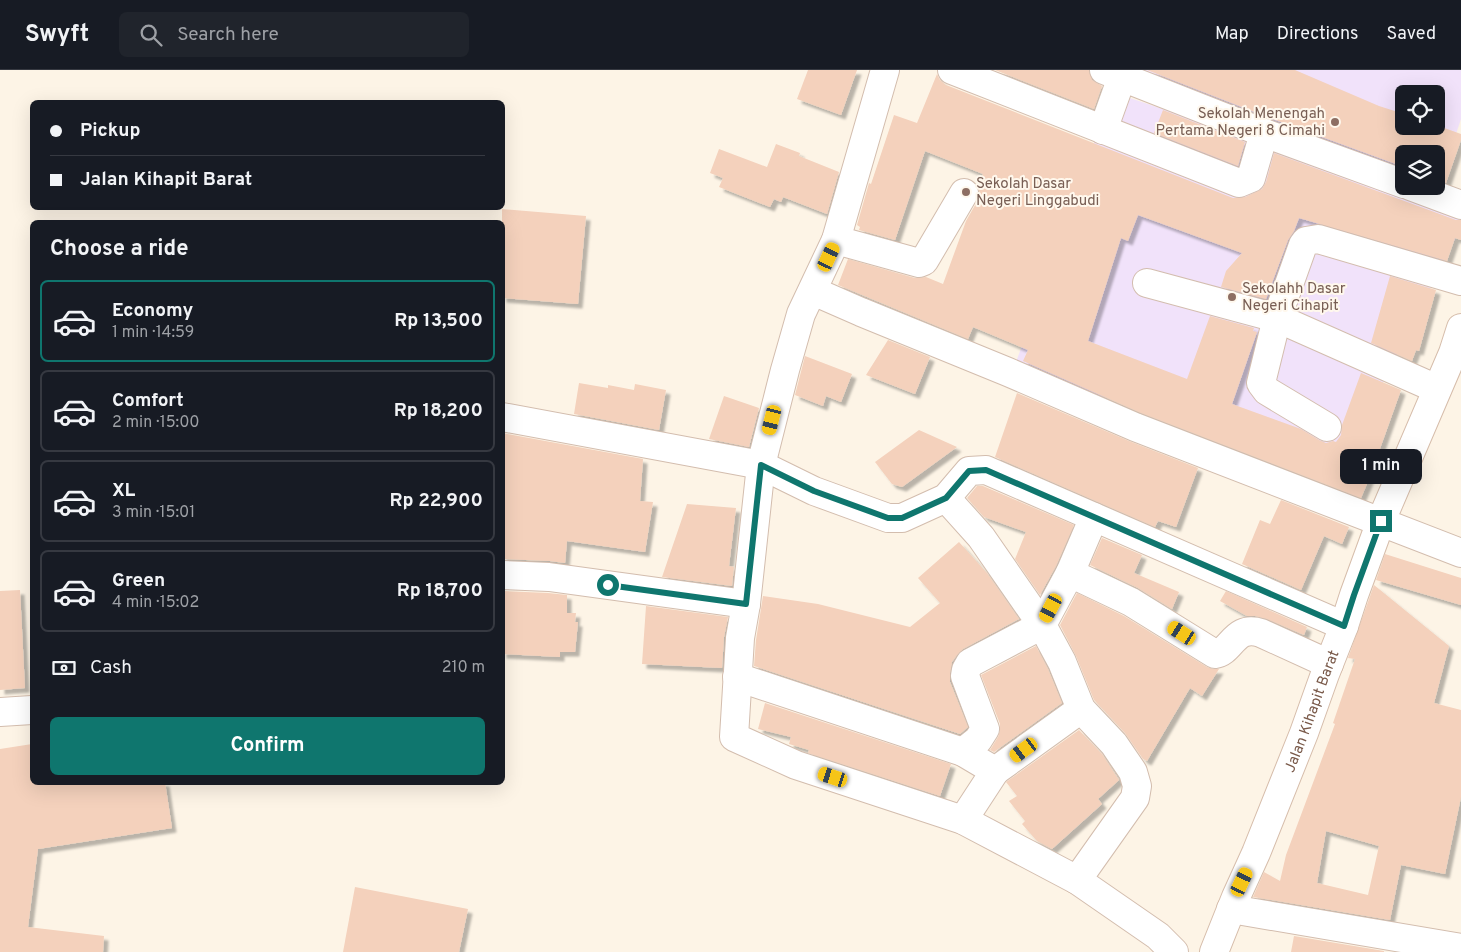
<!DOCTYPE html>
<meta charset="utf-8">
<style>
:root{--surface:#171b24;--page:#20242c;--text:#f1f3f6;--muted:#9ea1a6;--line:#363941;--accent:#0f766e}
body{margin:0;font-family:Overpass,sans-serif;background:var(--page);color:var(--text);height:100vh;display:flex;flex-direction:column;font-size:19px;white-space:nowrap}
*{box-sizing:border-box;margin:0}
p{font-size:16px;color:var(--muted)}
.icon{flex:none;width:28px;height:28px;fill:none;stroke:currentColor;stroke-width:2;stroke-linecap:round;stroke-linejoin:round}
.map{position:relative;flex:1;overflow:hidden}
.side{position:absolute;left:30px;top:150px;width:475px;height:565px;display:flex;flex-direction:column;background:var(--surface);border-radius:8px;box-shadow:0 5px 20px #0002}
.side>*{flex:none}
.guide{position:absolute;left:30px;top:30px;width:475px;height:110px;border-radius:8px;box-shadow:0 5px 20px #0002;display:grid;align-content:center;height:110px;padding:0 20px;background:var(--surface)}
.controls{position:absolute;left:1395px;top:15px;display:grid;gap:10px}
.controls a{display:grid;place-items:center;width:50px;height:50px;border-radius:8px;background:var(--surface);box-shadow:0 5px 20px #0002;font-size:25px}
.end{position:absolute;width:22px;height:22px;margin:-11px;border:6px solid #0f766e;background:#fff;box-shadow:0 0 0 2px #fff}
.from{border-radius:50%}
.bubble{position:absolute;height:35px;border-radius:8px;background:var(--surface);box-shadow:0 5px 20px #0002;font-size:16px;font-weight:700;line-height:35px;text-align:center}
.car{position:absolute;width:15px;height:30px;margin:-15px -8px;border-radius:6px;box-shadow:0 0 4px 1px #0007;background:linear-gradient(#f5c518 24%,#345 0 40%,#f5c518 0 76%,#345 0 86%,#f5c518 0)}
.guide b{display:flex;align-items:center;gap:18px;height:48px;font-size:19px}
.guide b+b{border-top:1px solid var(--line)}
.guide i{width:12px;height:12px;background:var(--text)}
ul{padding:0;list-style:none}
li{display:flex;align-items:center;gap:15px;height:82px;margin:0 10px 8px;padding:0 10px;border:2px solid var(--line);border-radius:8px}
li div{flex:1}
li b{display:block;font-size:19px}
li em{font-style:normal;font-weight:700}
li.on{border-color:var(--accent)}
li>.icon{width:45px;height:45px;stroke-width:1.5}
h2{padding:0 20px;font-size:22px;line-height:60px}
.pay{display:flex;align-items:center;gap:12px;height:55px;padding:0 20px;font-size:19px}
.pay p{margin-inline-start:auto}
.primary-button{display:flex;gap:10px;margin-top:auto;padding:10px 20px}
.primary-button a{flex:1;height:58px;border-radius:8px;background:var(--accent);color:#fff;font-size:20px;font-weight:700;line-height:58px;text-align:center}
header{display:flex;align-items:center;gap:30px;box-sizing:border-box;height:70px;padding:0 25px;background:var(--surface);border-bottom:1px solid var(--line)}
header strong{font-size:24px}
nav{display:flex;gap:28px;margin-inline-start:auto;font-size:18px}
.search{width:350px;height:45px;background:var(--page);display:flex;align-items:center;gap:12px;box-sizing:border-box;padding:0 18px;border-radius:8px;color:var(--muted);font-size:19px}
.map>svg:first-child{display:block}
.education{fill:#f1e2fa;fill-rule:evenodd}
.building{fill:#f4d1bc;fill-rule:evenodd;filter:url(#shadow)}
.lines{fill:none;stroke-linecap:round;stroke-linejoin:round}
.street-casing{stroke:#d3bdae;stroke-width:30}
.secondary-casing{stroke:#d6bdab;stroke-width:30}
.street{stroke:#fff;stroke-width:28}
.secondary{stroke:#fff;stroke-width:28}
.route{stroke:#0f766e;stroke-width:6}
.education-dot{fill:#8d6e63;stroke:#fff8ed;stroke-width:2}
.labels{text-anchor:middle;stroke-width:4;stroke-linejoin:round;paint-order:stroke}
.education-label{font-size:15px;fill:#785e54;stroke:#fff8ed;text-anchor:start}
.street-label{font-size:15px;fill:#795949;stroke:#fff8ed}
</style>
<header>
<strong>Swyft</strong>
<div class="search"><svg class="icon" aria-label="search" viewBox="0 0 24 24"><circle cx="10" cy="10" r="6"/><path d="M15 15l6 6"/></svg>Search here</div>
<nav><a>Map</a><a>Directions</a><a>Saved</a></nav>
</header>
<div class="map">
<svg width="1461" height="882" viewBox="0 0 1461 882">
<defs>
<filter id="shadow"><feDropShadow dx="4.5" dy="4.5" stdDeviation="1" flood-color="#0004"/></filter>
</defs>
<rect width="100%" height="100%" fill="#fdf4e6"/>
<g class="education">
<path d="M1115,0H1461V49L1440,112L1436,110V84H1404V99ZM1404,24H1436V56H1404Z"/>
<path d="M1112,22L1461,139V157L1338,402L1014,298Z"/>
</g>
<g class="building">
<path d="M808,0H857L841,45L797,29Z"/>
<path d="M995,0H1089L1092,10L1102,16L1094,39Z"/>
<path d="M1147,0H1295L1379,36L1404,44V56H1436V55L1461,64V70L1446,113L1436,109V84H1404V97L1270,48Z"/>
<path d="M937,4L940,10L946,15L1233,128L1245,127L1262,119L1266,112L1274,83L1456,150H1461V170L1455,168L1447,191L1299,148L1294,161L1288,170L1266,229L1221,217L1226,201L1242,183L1138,145L1128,171L1121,168L1088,271L1187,309L1210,246L1254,258L1253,261L1257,262L1232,334L1301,359L1319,370L1326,373L1333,371L1336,372L1341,365L1342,355L1361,303L1401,320L1377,387L1378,388L1361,428L1141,343L1023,291L1028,280L973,257L968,269L838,215L848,189L915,208L926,207L943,214L966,151L978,130L980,124L978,117L983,104L925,81L895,170L859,160L860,157L857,155L869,113L871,114L894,45L917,53Z"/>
<path d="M1163,40L1245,72L1238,96L1154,63Z"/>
<path d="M776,74L800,83L799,86L839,102L827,144L783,127L781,132L774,129L770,137L719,117L723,108L710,103L719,79L767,97Z"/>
<path d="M502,139L586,146L578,234L502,228Z"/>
<path d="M1390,206L1436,220L1419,281L1416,280L1412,291L1371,273Z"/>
<path d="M888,270L930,287L915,324L866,305Z"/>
<path d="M805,286L852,304L841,332L826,326L823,336L795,325Z"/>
<path d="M579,313L608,318V315L634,320L635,314L666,320L659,360L574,344Z"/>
<path d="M1017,323L1129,371L1198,398L1176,457L1158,451L1155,457L995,387Z"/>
<path d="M724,326L759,338L749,377L709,369Z"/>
<path d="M919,360L957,377L902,417L892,414L875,392Z"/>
<path d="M502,363L643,389L640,431L653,432L645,482L567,471L565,493L550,491L502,489Z"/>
<path d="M977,416H983L1074,455L1056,496L1040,525L1015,489L1026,462L984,447L967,428Z"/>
<path d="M1281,430L1349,457L1342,474L1324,466L1301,520L1242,494L1260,450L1270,454Z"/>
<path d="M687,434L736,438L729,496L734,497L732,516L662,507Z"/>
<path d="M1102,468L1142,485L1134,503L1179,522L1172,539L1138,518L1090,495Z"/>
<path d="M959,472L987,503L1019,549L963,579L957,585L952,592L950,603V612L968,657L960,664L754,596L756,570L763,526L818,534L910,557L940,533L918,508Z"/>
<path d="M1385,484L1461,508V535L1376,510Z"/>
<path d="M1374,515L1449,576L1434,633L1461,640V727L1445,804L1401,795L1390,850L1253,827L1264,802L1280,811L1286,785L1335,654L1333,653L1355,589L1348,588ZM1326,761L1379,776L1368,825L1317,813Z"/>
<path d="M20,520L25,618L0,620V521Z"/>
<path d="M502,521L548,523L567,525V543H576L575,552H578L575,582H560V587L502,584Z"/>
<path d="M1226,521L1307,557L1304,565L1267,549L1255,546H1247L1220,531Z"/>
<path d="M1077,523L1124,546L1207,597L1213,599H1219L1202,626L1190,618L1147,691L1143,689L1125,663L1094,630L1076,586L1060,555Z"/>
<path d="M646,536L728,547L724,567L722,598L642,594Z"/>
<path d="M1036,576L1048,599L1062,633L994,682L990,680L998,667L1000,661V654L981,605Z"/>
<path d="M765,633L951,694L940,726L808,683L809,680L789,674L791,667L758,659Z"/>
<path d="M1079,660L1102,684L1119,710L1098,729L1102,734L1052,779L1037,771L1022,754L1025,751L1009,731L1017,726L1006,712Z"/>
<path d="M32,674V712H165L172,758L38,779L28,857L104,866L103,882H0V679Z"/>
<path d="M355,817L468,839L459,882H343Z"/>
<path d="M1294,866L1384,881V882H1291Z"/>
</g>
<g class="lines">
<g class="street-casing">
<g id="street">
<path d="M885,0L836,170L801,244L785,300L761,395L746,534L740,568L734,667L796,695L963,750L1077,810L1158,866L1174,882"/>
<path d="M952,0L1239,113L1251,108L1264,63"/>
<path d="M1104,0L1264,63L1404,114"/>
<path d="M1103,60L1122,7"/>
<path d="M1410,116L1461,135"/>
<path d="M836,170L919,193L924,191L964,123"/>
<path d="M1147,213L1277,248L1437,319"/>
<path d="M813,221L861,242L1008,302L1135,357L1461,483"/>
<path d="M502,347L761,395L814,421L888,448H902L946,428L969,401L986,400L1344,556"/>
<path d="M1327,357L1267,321L1261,313L1277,248L1303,175L1306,171L1318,169L1461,211"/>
<path d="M946,428L981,467L1042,555L1062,592L1081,639L1114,674L1133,702L1137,716L1135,728L1077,810"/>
<path d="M1070,503L1131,532L1215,584C1232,582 1234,554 1261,563L1329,594"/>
<path d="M502,505L549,507L746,534"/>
<path d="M737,607L963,682L995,701L1081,639"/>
<path d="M0,642L32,640"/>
<path d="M963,682L978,670L985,659L965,606L966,600L970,593L1042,555L1070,503L1094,447"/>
<path d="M963,750L995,701"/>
<path d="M1231,839L1461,878"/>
</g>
</g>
<g class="secondary-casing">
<g id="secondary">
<path id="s1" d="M1214,882L1236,827L1256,783L1304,663L1325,604L1344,556L1354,525L1381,451L1453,283L1461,258"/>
</g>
</g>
<use href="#street" class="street"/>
<use href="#secondary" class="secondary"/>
</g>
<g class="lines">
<path class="route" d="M608,515L746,534L761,395L814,421L888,448H902L946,428L969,401L986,400L1344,556L1354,525L1381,451"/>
</g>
<g class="education-dot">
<circle cx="1335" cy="52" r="5"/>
<circle cx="966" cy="122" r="5"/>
<circle cx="1232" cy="227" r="5"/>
</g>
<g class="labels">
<g class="education-label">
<text x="1325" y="48" text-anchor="end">Sekolah Menengah<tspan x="1325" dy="17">Pertama Negeri 8 Cimahi</tspan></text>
<text x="976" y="118">Sekolah Dasar<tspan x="976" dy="17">Negeri Linggabudi</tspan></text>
<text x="1242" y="223">Sekolahh Dasar<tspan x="1242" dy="17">Negeri Cihapit</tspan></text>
</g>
<g class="street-label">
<text dy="5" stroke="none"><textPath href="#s1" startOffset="260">Jalan Kihapit Barat</textPath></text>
</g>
</g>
</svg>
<div class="controls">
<a><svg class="icon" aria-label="locate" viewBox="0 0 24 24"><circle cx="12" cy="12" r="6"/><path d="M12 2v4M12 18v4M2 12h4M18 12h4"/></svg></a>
<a><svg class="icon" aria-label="layers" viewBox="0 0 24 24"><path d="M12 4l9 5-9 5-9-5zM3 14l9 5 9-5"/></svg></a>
</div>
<i class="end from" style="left:608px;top:515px"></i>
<i class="end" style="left:1381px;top:451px"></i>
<div class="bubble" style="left:1340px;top:379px;width:82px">1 min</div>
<i class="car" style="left:829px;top:187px;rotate:25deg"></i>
<i class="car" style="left:772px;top:350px;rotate:194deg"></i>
<i class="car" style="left:1051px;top:538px;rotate:208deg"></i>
<i class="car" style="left:1182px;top:563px;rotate:302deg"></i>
<i class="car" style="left:1024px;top:680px;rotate:234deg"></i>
<i class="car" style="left:833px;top:707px;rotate:288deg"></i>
<i class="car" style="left:1242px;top:812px;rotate:25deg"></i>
<div class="guide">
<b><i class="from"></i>Pickup</b>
<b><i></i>Jalan Kihapit Barat</b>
</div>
<section class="side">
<h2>Choose a ride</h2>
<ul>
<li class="on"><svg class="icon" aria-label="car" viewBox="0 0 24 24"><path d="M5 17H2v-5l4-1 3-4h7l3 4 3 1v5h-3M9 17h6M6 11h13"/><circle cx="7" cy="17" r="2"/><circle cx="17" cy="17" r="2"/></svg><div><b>Economy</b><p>1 min · 14:59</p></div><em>Rp 13,500</em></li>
<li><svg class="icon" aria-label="car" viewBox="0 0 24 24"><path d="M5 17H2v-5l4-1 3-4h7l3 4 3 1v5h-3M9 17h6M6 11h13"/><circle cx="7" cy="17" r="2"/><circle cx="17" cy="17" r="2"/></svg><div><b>Comfort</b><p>2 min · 15:00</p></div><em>Rp 18,200</em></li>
<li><svg class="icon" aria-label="car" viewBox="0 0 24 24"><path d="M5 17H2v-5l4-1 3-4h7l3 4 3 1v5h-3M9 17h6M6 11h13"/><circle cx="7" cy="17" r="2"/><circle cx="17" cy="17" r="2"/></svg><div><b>XL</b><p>3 min · 15:01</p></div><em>Rp 22,900</em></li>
<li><svg class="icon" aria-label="car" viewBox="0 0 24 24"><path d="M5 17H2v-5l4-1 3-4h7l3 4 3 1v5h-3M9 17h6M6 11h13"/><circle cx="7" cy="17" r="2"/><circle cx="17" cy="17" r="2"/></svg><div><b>Green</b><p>4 min · 15:02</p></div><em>Rp 18,700</em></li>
</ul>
<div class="pay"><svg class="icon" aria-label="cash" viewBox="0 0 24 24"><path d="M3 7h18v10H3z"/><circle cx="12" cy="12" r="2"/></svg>Cash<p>210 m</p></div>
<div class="primary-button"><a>Confirm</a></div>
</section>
</div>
